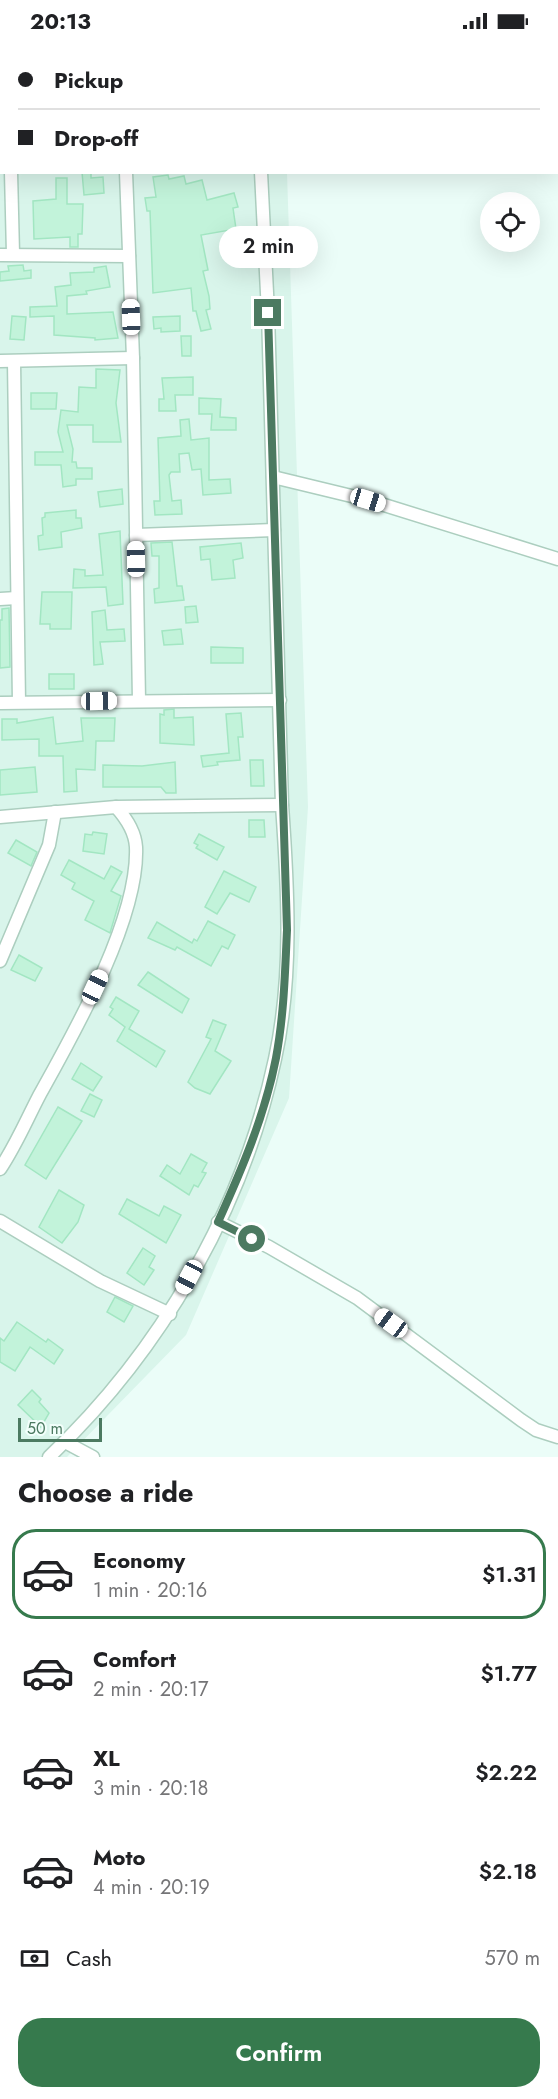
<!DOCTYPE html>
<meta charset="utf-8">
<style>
:root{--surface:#fff;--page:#f6f6f6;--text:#202124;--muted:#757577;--line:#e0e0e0;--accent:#367a4d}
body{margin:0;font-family:Jost,sans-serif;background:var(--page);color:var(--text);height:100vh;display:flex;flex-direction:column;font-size:22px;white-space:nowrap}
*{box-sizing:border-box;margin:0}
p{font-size:20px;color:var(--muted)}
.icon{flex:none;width:33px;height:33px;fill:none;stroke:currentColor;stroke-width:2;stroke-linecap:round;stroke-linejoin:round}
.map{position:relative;height:1415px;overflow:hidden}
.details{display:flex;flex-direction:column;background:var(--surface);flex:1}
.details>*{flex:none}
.banner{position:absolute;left:0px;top:0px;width:558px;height:132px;box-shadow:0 6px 24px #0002;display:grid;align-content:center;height:132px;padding:0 18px;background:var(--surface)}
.buttons{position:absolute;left:480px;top:150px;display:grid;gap:12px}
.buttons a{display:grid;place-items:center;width:60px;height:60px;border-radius:50%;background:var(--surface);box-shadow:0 6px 24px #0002;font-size:30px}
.scale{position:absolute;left:18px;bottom:15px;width:84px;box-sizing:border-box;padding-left:6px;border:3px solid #4c7a61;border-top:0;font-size:16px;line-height:21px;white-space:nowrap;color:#4c7a61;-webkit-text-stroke:4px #f2fffb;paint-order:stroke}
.end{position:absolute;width:27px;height:27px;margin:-14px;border:8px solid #4c7a61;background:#fff;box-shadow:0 0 0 3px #fff}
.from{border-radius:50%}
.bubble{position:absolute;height:42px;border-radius:21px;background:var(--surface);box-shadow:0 6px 24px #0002;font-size:20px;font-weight:600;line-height:42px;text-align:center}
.car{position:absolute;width:18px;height:36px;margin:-18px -9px;border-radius:8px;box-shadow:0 0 4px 2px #0007;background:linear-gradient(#fff 24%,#345 0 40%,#fff 0 76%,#345 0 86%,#fff 0)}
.banner b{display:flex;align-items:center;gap:21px;height:57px;font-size:22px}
.banner b+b{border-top:2px solid var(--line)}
.banner i{width:15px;height:15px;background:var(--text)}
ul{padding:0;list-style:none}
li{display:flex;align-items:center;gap:18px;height:90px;margin:0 12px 9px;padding:0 6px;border:3px solid transparent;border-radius:24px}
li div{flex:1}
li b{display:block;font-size:22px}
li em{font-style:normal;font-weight:600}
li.on{border-color:var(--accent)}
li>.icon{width:54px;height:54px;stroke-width:1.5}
h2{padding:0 18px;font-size:27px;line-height:72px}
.pay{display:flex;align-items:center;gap:15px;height:66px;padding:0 18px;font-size:22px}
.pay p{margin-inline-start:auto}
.primary-button{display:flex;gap:12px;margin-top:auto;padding:12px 18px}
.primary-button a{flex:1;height:69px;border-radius:24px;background:var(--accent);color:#fff;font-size:24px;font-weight:600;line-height:69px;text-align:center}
.status{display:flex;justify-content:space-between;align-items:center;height:42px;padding:0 30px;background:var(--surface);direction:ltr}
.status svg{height:16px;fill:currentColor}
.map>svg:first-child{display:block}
.residential{fill:#d9f5eb}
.building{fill:#c2f3da;stroke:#a2e6c2;stroke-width:1.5}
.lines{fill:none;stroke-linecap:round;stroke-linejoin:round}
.minor-casing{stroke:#accebf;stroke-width:15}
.minor{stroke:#fff;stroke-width:12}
.route{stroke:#4c7a61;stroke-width:8}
</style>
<div class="status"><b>20:13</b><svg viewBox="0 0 49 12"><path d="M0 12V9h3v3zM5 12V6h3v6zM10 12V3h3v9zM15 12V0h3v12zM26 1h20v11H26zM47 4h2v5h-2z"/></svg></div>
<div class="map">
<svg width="558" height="1415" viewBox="0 0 558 1415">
<rect width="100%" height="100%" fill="#ebfdf8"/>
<path class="residential" d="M0,0H283L2,2V130L287,131L308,765L289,1056L186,1293L67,1415H0Z"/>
<g class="building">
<path d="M82,130H91V136L103,135L104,151L84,153Z"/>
<path d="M168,133L169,137L184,134L186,142L202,138L207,158L234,151L238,165L233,166L236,187L201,193L208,228L203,229L209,254L210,267L206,268L211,287L201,289L196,269H193L191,246L153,251L150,169H147L145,156L156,155L153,135Z"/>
<path d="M56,136H67V162H83L82,192H78V205H70V195L34,197L33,159L56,157Z"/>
<path d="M23,223L24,229L31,228V236L0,239V230L9,229L8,224Z"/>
<path d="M106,224L110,245L86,249L87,252L67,254V272L113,270L118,296L95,298V296L54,293V274L30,275V265L57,264L55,245L71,243L70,231L94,230V226Z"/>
<path d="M12,274L26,275L24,298L10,297Z"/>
<path d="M180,274V289L161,290V286L154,287L153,275Z"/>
<path d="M181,294H191V314H182Z"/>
<path d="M96,327L120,328L116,361L121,400H93V383H67L73,407L72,420H76L77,426H92V437H76V443L63,445L61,423H35V410H63L58,390L61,368L78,370L79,345L96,346Z"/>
<path d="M193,335V353H175L176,369H159V357H164L162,336Z"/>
<path d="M31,351H57L56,367H31Z"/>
<path d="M199,356L221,357L220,375L236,376V388H211L212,372H199Z"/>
<path d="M189,377L191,398L209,396V438L230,437L231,451L203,453L201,427L192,428L189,411L179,412L180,430H171L169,433L172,459L181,458L182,472L155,473L154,459H160L158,396L181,394L180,378Z"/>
<path d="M122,447L123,462L100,465L98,450Z"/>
<path d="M76,468V476H81L82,486L61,490L62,505L39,508L38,494L43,493L42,476L45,475V471Z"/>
<path d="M120,489L123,562L108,564L106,545L73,546L74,527L85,528V534L103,533L99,492Z"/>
<path d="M172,500L177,544H182L184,558L155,561L154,547L159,546V514H152L151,501Z"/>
<path d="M241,501L243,516L233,518L235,536L212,538L210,517L201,518L200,505Z"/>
<path d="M42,550H72L71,587H50V582H40Z"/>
<path d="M196,564L198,580L186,581L185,565Z"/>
<path d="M9,566L10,625L0,626V578H2V567Z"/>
<path d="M105,568L107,588L124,587L125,599L100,600L103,622L94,623L92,570Z"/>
<path d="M181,587L183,602L164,603L162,589Z"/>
<path d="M211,605L243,606V621H211Z"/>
<rect x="49" y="632" width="25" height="15"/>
<path d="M174,667V676L193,675L194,703L160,701V672L164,673V668Z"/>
<path d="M241,671L243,695H238L240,718L217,720L218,723L203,725L201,714L229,711L226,672Z"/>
<path d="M53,675L56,702L83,699L81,676H115L114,699H96L95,728L76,727L77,749L64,750L63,714H39V697L2,698V677H17V681Z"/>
<path d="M250,718H263L264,744H251Z"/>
<path d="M175,720L176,751H166L161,745H103V723L142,724Z"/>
<path d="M35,725L37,750L0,753V728Z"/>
<path d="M249,778H264L265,795H249Z"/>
<path d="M93,790L107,792L104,812L83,809L85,792L92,793Z"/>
<path d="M199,792L224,805L217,818L196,806L198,803L194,801Z"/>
<path d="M16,798L37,810L31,824L8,811Z"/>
<path d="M69,818L104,837L111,824L122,830L111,849L121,854L110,891L85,878L94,859L72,847L75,841L61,833Z"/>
<path d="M224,829L256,845L249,860L230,851L217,872L205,865Z"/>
<path d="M208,879L235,893L228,907L222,904L211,924L177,905L175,908L148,896L157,880L192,901L194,897L197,899Z"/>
<path d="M19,913L42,926L35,939L11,928Z"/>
<path d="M148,930L189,957L182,971L138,943Z"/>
<path d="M116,955L139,969L129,987L165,1009L156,1025L117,999L125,985L109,973L113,967L110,965Z"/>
<path d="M213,978L226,983L215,1009L231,1019L210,1052L195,1046L188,1040L211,997L206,995Z"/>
<path d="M81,1021L102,1035L93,1049L72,1037Z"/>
<path d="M90,1052L102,1058L94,1075L81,1069Z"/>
<path d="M58,1065L82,1079L46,1137L25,1123Z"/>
<path d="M191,1112L207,1121L202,1130L206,1131L198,1145L194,1143L189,1153L160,1134L167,1123L180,1132Z"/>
<path d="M59,1148L84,1163L78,1180L62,1201L39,1185Z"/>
<path d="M127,1157L159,1174L164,1164L181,1173L166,1201L119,1172Z"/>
<path d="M143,1206L155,1214L149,1225L154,1228L144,1243L127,1231Z"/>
<path d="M115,1255L133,1264L124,1280L107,1270Z"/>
<path d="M17,1280L46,1300L48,1297L63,1308L54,1322L30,1305L15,1329L0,1320V1296L4,1299Z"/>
<path d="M32,1348L41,1357L39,1360L49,1371L41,1385L18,1363Z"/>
</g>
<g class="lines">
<g class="minor-casing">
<g id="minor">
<path d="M12,0V2"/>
<path d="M120,0V2"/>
<path d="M256,0V2"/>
<path d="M11,130L13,212"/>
<path d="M126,130L133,316L139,658"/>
<path d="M0,213L129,214"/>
<path d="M0,319L133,316"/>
<path d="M14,320L19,660"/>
<path d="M273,435L368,458L558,517"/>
<path d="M136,493L274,488"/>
<path d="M0,557L17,556"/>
<path d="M0,661L280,658"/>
<path d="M0,775L116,765L282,763"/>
<path d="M0,919L49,803L55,770"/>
<path d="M0,1127C16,1103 26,1079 39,1054C74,991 139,877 136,805C135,789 126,776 116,765"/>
<path d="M0,1179L100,1239L170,1272"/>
<path d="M218,1180L269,1205L357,1256L521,1378L536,1388L558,1395"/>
<path d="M65,1400L93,1415"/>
<path d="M49,1415C160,1310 243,1168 275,1017C293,935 288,847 282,763L268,271L261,130"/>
</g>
</g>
<use href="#minor" class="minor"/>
</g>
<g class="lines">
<path class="route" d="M252,1197L218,1180C242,1127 265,1073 276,1016C284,973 285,930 287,888L268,271"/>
</g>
</svg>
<div class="buttons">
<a><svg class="icon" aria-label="locate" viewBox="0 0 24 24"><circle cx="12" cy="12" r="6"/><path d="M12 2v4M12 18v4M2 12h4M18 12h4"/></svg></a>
</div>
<div class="scale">50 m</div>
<i class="end from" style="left:252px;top:1197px"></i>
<i class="end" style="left:268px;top:271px"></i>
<div class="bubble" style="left:219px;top:184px;width:99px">2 min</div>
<i class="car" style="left:131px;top:275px;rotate:358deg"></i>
<i class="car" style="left:368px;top:458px;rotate:107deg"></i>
<i class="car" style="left:136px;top:517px;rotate:359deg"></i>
<i class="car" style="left:99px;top:659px;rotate:89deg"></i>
<i class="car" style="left:95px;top:945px;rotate:25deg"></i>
<i class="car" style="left:189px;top:1235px;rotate:208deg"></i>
<i class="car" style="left:391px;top:1281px;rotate:306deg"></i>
<div class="banner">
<b><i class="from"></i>Pickup</b>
<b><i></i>Drop-off</b>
</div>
</div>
<section class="details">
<h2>Choose a ride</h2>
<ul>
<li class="on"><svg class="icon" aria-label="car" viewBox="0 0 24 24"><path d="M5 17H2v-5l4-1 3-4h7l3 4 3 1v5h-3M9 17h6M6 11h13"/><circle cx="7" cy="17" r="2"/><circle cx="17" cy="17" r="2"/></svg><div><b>Economy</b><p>1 min · 20:16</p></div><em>$1.31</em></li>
<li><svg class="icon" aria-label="car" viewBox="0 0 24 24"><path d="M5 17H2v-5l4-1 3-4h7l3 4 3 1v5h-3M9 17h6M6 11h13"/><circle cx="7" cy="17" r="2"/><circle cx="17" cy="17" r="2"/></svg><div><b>Comfort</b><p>2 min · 20:17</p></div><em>$1.77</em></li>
<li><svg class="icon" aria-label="car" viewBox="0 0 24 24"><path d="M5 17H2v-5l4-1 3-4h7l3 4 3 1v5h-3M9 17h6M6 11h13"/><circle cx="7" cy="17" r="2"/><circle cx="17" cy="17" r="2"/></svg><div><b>XL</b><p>3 min · 20:18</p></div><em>$2.22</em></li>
<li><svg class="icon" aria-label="car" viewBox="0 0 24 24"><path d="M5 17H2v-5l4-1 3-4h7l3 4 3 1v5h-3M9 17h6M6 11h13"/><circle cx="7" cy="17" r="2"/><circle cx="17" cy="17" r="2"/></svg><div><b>Moto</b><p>4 min · 20:19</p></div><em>$2.18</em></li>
</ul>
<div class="pay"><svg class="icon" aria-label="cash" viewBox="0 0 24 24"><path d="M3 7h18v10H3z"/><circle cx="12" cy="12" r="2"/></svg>Cash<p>570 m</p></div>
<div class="primary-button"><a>Confirm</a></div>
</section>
